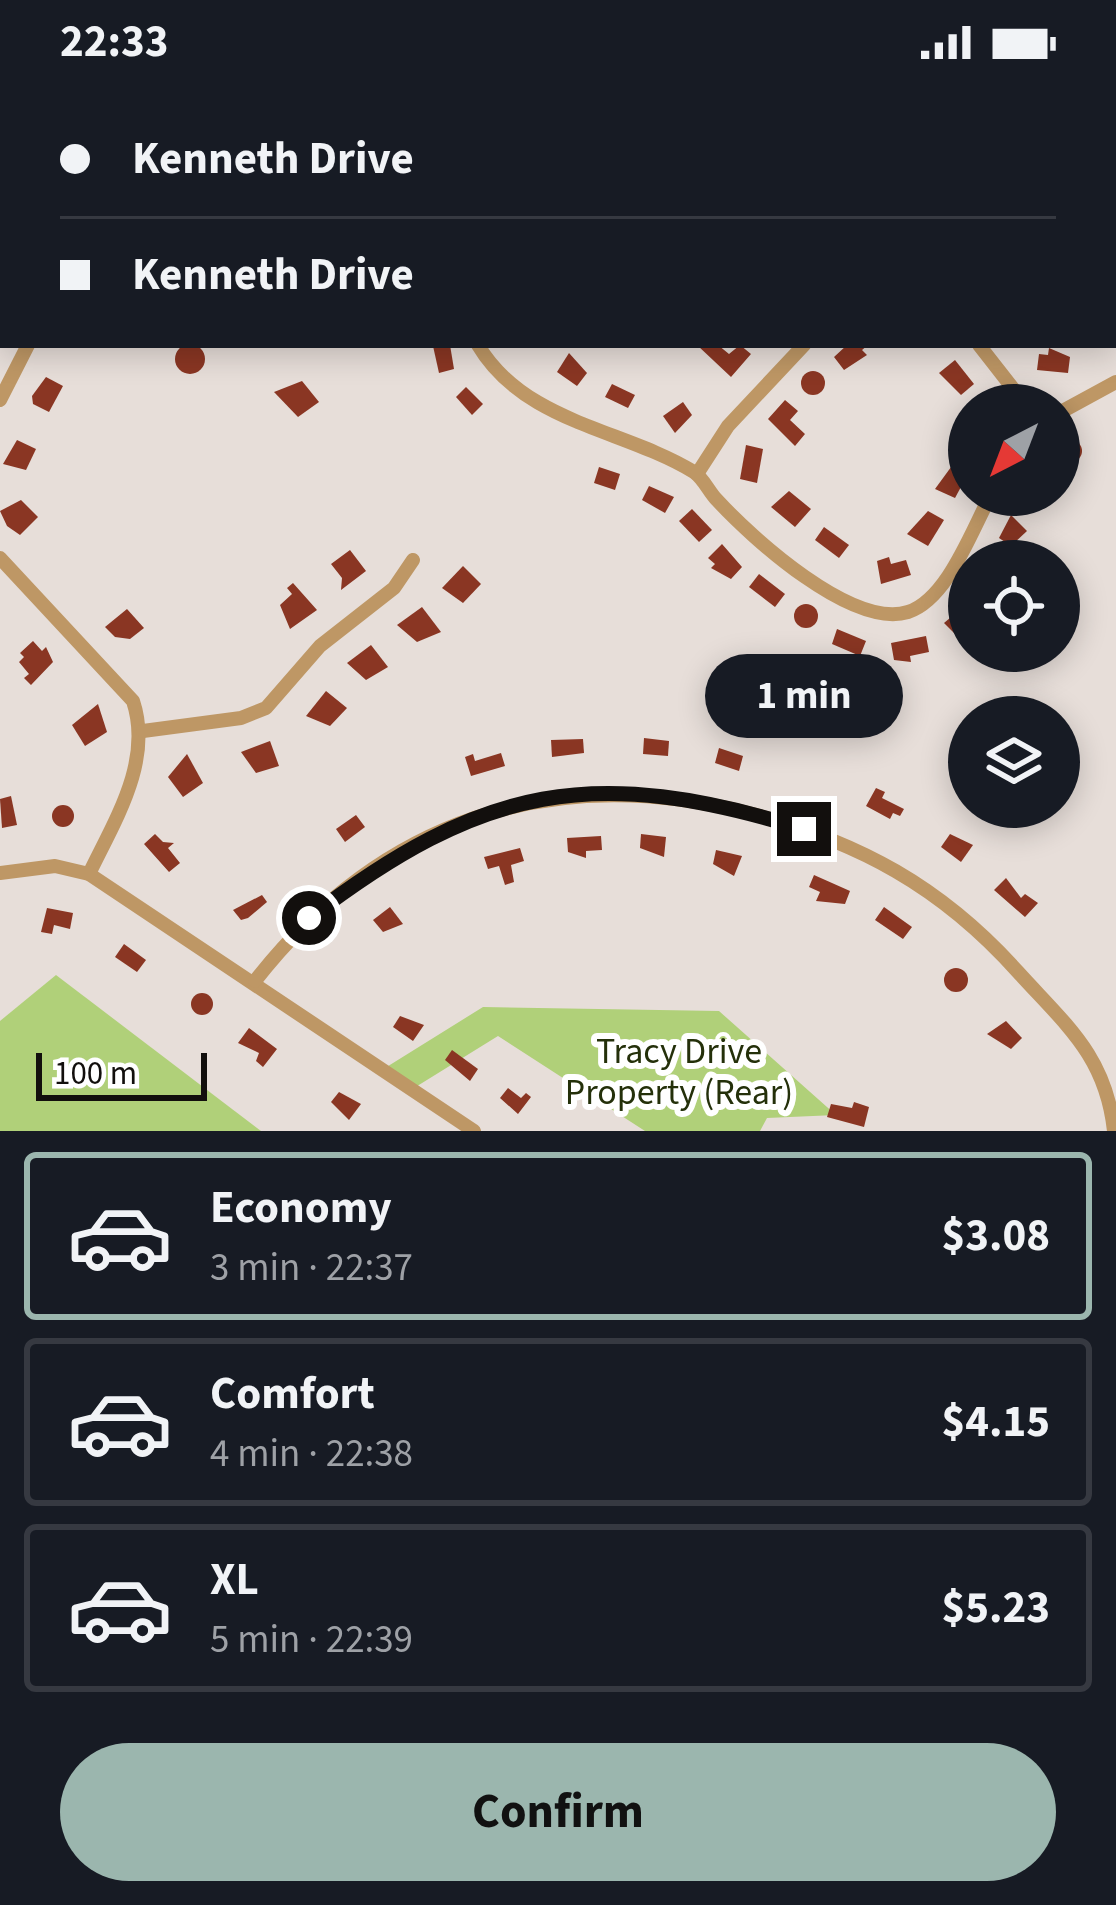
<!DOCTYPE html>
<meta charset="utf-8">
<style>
:root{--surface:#171b24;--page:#242831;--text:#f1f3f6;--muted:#9ea1a6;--line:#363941;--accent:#9bb6ae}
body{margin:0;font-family:"Source Sans 3",sans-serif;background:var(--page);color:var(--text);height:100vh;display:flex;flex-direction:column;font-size:45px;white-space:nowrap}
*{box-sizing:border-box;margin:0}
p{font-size:39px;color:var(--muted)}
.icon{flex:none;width:66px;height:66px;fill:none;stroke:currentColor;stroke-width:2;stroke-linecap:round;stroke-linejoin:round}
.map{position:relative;height:1047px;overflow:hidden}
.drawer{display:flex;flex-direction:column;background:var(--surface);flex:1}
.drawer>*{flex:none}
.banner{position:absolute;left:0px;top:0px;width:1116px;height:264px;box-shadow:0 6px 30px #0003;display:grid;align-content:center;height:264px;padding:0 60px;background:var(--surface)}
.needle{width:78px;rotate:222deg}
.fabs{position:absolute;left:948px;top:300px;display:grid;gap:24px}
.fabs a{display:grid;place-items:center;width:132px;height:132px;border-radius:50%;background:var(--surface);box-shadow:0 6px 30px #0003;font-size:60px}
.scale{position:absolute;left:36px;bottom:30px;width:171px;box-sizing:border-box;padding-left:12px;border:6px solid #120f0d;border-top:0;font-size:33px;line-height:42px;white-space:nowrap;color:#120f0d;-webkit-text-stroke:9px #fff;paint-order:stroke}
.end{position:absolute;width:54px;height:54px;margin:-27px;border:15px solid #120f0d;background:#fff;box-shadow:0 0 0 6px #fff}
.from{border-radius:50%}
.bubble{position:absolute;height:84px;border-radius:42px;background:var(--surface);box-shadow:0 6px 30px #0003;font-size:39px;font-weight:700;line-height:84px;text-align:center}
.banner b{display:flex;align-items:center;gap:42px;height:114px;font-size:45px}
.banner b+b{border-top:3px solid var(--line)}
.banner i{width:30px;height:30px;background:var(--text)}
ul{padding:21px 0 0;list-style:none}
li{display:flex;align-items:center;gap:36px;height:168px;margin:0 24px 18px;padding:0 36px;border:6px solid var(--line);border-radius:12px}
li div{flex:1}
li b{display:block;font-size:45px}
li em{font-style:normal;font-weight:700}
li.on{border-color:var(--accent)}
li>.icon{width:108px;height:108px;stroke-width:1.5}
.button{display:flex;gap:24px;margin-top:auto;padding:24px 60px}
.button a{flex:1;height:138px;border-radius:72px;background:var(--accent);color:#111;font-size:48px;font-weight:700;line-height:138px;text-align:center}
.status{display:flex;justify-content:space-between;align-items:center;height:84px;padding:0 60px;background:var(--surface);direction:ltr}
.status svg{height:33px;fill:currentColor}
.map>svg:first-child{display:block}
.green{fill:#b0d079}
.building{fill:#8a3623}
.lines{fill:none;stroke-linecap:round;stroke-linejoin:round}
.minor{stroke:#be9765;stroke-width:14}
.route{stroke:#120f0d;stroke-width:15}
.labels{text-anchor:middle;stroke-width:12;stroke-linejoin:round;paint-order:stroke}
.park-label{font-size:36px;fill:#24300a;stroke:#fff}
</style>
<div class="status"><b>22:33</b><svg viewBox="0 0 49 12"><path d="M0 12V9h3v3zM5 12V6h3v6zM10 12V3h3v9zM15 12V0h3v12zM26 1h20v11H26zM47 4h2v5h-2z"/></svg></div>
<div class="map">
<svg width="1116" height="1047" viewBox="0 0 1116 1047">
<rect width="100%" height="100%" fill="#e7ded9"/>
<g class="green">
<path d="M56,891L261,1047H0V937Z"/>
<path d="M483,923L719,927L836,1031L767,1034L760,1047H645L498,952L414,1004L385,984Z"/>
</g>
<g class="building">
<circle cx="190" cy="275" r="15"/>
<path d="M450,261L454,285L439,289L433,262Z"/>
<path d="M697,261H718L729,270L740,261L751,270L731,293Z"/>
<path d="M847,261H868L862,266L867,271L844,286L834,273Z"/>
<path d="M1049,264L1070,273L1068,289L1037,286L1039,270L1048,271Z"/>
<path d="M569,269L587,289L577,302L557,288Z"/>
<path d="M955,276L974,300L961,311L939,289Z"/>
<circle cx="813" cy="299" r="12"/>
<path d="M46,293L63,302L49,328L33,320L32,312Z"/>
<path d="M302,297L319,318L298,333L274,308Z"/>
<path d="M612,300L635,311L628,324L605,313Z"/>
<path d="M466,303L483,320L472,331L456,313Z"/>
<path d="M785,316L798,327L790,336L805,350L795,362L768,335Z"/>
<path d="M683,318L692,331L675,349L663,332Z"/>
<circle cx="1071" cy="367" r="11"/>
<path d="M17,356L36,365L26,386L3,380Z"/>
<path d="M746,361L763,365L757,399L740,395Z"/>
<path d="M954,379L969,388L955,414L935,405Z"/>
<path d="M599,383L620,390L615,406L594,399Z"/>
<path d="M649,402L674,413L665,429L642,416Z"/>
<path d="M789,407L811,425L795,443L771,423Z"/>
<path d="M21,416L38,433L20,451L7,442L0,427Z"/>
<path d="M692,425L712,446L699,458L679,437Z"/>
<path d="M928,427L944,436L928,462L907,450Z"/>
<path d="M1011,431L1027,447L1011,462L999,454Z"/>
<path d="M824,443L849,461L839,474L815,456Z"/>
<path d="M722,460L742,483L731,495L711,484L715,480L708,474Z"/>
<path d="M350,466L366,487L341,506L342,494L331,480Z"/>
<path d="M889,473L891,480L906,476L911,491L881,500L877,477Z"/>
<path d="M463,482L481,500L463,519L442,504Z"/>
<path d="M759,490L785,510L775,523L749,503Z"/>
<path d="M293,499L317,526L290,545L280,521L292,510L287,504Z"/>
<path d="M969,518V542L955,550L944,539Z"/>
<circle cx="806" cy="532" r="12"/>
<path d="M422,523L441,548L417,558L397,541Z"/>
<path d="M127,525L144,544L130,555L115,553L105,543Z"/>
<path d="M837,545L866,557L860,572L832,560Z"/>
<path d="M926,552L929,568L910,572L911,578L894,576L891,559Z"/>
<path d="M33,557L42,567L46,563L53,578L31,601L24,594L29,590L19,578L24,573L20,569Z"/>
<path d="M371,561L388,583L366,596L347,579Z"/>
<path d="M326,607L347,624L330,642L306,632Z"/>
<path d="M98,620L107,648L85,662L72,641Z"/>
<path d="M644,654L669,657L668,672L643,670Z"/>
<path d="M583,655L584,669L552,673L551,656Z"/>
<path d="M270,657L279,682L256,689L241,668Z"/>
<path d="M719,664L743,672L739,687L715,679Z"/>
<path d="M501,669L505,682L471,692L465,673L473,670L475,677Z"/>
<path d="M187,670L203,699L183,713L168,693Z"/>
<path d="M876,704L885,708L882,714L904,725L900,732L893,729L890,735L866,722Z"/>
<path d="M11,712L17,741L2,744L0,715Z"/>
<circle cx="63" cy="732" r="11"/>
<path d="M356,731L365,743L345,758L336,745Z"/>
<path d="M155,750L163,758L174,759L168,764L180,779L169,788L144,760Z"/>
<path d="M641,750L666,753L664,773L640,764Z"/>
<path d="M950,750L973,761L961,778L941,763Z"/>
<path d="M601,752L602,766L586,767V774L568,768L567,754Z"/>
<path d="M520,764L524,777L511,781L514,798L505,801L499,782L488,785L484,773Z"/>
<path d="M716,766L742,772L734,792L713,780Z"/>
<path d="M814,791L850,807L845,820L816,817L820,808L809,803Z"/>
<path d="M1006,794L1021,814L1025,810L1038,819L1025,833L994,806Z"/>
<path d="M262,811L267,818L248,834L241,836L233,826Z"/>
<path d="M390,823L403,840L383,848L373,836Z"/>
<path d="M884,823L912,843L903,855L875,836Z"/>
<path d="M47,824L73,829L70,845L54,841L52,850L41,848Z"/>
<path d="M124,860L146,876L137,888L115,873Z"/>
<circle cx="956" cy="896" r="12"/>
<circle cx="202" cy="920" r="11"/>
<path d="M400,932L424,941L413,957L393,943Z"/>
<path d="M1006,937L1022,954L1011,965L987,950Z"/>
<path d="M249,944L277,965L263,983L256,977L259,969L238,959Z"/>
<path d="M452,966L478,985L470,997L445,976Z"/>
<path d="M508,1004L521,1014L526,1009L531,1013L518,1030L500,1014Z"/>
<path d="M339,1008L361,1020L349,1036L331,1018Z"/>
<path d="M854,1018L869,1023L864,1043L827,1033L831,1020L852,1024Z"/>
</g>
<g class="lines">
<g class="minor">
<path d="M150,0L152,3"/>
<path d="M1090,0L1091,3"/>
<path d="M979,3L987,0"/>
<path d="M1113,58L1116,64"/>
<path d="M478,261C524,339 624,345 694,388C704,395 709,408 717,416C752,454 852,545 908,528C948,515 972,445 991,411"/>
<path d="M979,261L1026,321"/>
<path d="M0,316L28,261"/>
<path d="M1059,329L1116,298"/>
<path d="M697,390L728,342L804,261"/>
<path d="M0,474L133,617C153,677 115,736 89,790"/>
<path d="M143,647L241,634L266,624L320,562L394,504L413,476"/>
<path d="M0,789L55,782L89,790L474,1047"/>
<path d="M255,897C381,736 551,679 748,729C858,757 942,803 1018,888C1066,941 1106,972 1114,1047"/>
</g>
</g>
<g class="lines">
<path class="route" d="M309,834C483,701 593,680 804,745"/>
</g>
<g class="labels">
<g class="park-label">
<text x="679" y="979">Tracy Drive<tspan x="679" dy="41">Property (Rear)</tspan></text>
</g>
</g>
</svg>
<div class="fabs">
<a><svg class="needle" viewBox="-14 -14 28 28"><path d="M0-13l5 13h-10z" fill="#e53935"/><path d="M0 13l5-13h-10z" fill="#9ea1a6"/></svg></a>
<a><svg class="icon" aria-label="locate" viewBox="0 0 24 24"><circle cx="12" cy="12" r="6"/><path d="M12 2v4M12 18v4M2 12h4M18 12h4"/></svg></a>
<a><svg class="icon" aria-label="layers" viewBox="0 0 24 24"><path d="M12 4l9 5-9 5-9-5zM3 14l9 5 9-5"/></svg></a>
</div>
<div class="scale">100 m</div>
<i class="end from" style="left:309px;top:834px"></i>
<i class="end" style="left:804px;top:745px"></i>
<div class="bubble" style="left:705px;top:570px;width:198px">1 min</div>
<div class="banner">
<b><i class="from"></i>Kenneth Drive</b>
<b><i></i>Kenneth Drive</b>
</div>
</div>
<section class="drawer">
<ul>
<li class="on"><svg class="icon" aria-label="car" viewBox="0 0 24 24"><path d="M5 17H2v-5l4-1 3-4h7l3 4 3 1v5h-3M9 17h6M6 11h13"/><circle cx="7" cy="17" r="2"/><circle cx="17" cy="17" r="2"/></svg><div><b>Economy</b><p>3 min · 22:37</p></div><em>$3.08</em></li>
<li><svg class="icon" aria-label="car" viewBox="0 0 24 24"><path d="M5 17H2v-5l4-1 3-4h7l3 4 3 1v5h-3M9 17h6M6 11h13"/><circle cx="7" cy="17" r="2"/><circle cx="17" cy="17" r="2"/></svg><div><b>Comfort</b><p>4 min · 22:38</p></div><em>$4.15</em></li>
<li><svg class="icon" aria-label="car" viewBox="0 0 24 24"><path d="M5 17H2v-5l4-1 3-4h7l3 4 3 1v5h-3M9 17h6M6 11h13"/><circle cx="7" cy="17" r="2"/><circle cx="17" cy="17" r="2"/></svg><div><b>XL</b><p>5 min · 22:39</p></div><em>$5.23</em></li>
</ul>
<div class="button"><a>Confirm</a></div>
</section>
